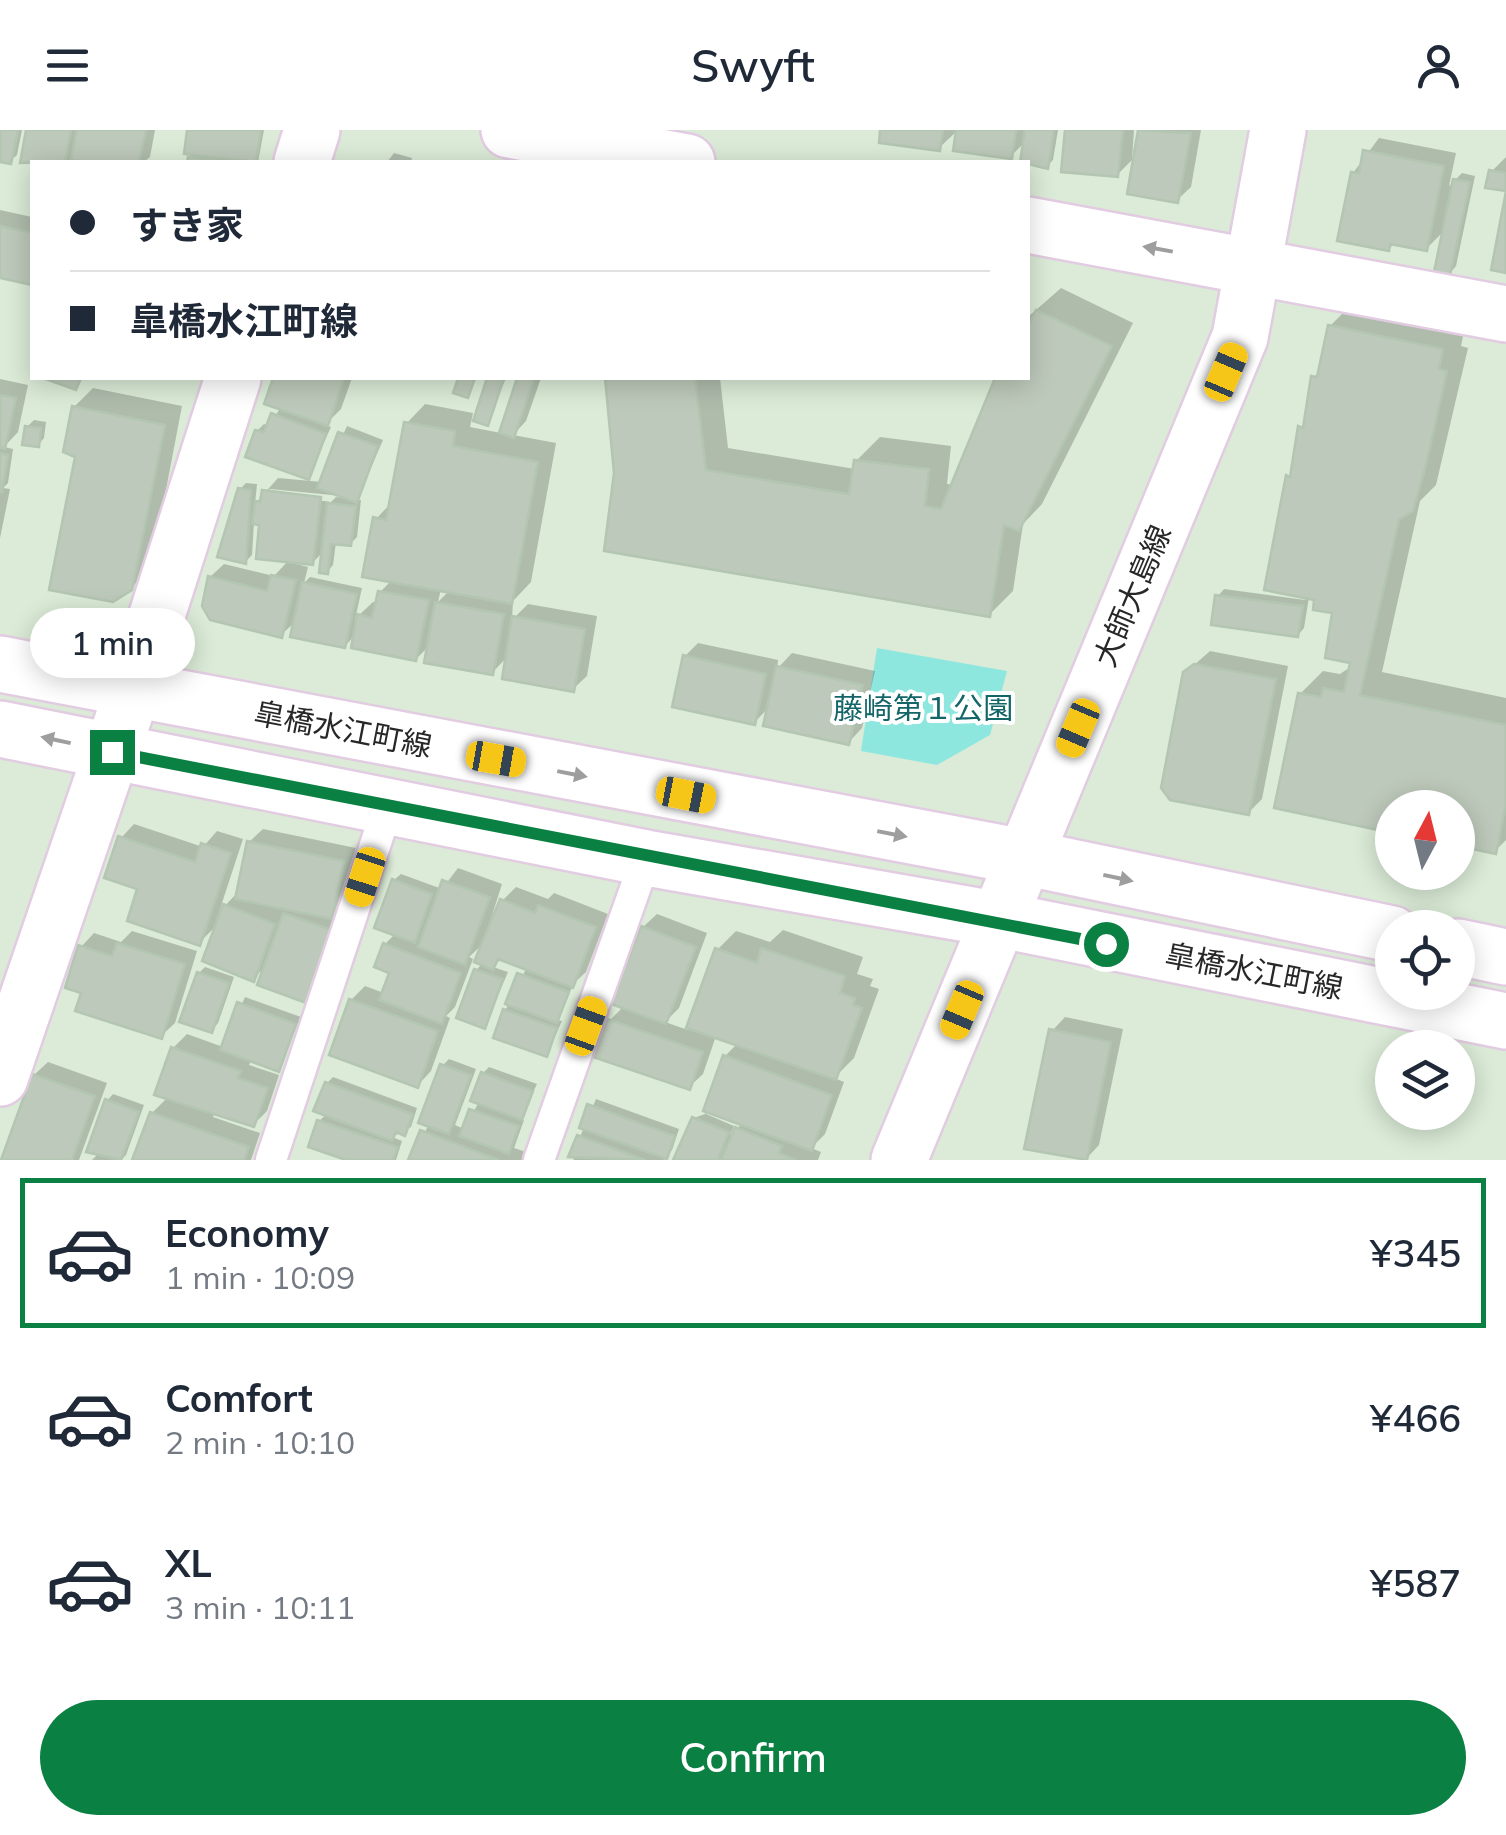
<!DOCTYPE html>
<meta charset="utf-8">
<style>
:root{--surface:#fff;--page:#f2f2f3;--text:#1f2937;--muted:#747a83;--line:#e0e1e3;--accent:#0b8043}
body{margin:0;font-family:Mulish,"Noto Sans JP",sans-serif;background:var(--page);color:var(--text);height:100vh;display:flex;flex-direction:column;font-size:38px;white-space:nowrap}
*{box-sizing:border-box;margin:0}
p{font-size:32px;color:var(--muted)}
.icon{flex:none;width:55px;height:55px;fill:none;stroke:currentColor;stroke-width:2;stroke-linecap:round;stroke-linejoin:round}
.map{position:relative;height:1030px;overflow:hidden}
.sheet{display:flex;flex-direction:column;background:var(--surface);flex:1}
.sheet>*{flex:none}
.hud{position:absolute;left:30px;top:30px;width:1000px;height:220px;border-radius:0px;box-shadow:0 5px 25px #0003;display:grid;align-content:center;height:220px;padding:0 40px;background:var(--surface)}
.needle{width:65px;rotate:7deg}
.controls{position:absolute;left:1375px;top:660px;display:grid;gap:20px}
.controls a{display:grid;place-items:center;width:100px;height:100px;border-radius:50%;background:var(--surface);box-shadow:0 5px 25px #0003;font-size:50px}
.end{position:absolute;width:45px;height:45px;margin:-22px;border:12px solid #0b8043;background:#fff;box-shadow:0 0 0 5px #fff}
.from{border-radius:50%}
.bubble{position:absolute;height:70px;border-radius:35px;background:var(--surface);box-shadow:0 5px 25px #0003;font-size:32px;font-weight:600;line-height:70px;text-align:center}
.car{position:absolute;width:30px;height:60px;margin:-30px -15px;border-radius:12px;box-shadow:0 0 8px 2px #0007;background:linear-gradient(#f5c518 24%,#345 0 40%,#f5c518 0 76%,#345 0 86%,#f5c518 0)}
.hud b{display:flex;align-items:center;gap:35px;height:95px;font-size:38px}
.hud b+b{border-top:2px solid var(--line)}
.hud i{width:25px;height:25px;background:var(--text)}
ul{padding:18px 0 0;list-style:none}
li{display:flex;align-items:center;gap:30px;height:150px;margin:0 20px 15px;padding:0 20px;border:5px solid transparent;border-radius:0px}
li div{flex:1}
li b{display:block;font-size:38px}
li em{font-style:normal;font-weight:600}
li.current{border-color:var(--accent)}
li>.icon{width:90px;height:90px;stroke-width:1.5}
.action{display:flex;gap:20px;margin-top:auto;padding:20px 40px}
.action a{flex:1;height:115px;border-radius:60px;background:var(--accent);color:#fff;font-size:40px;font-weight:600;line-height:115px;text-align:center}
header{display:flex;justify-content:space-between;align-items:center;height:130px;padding:0 40px;background:var(--surface);font-size:45px;font-weight:600}
.map>svg:first-child{display:block}
.green{fill:#8ee7de}
.shadow{fill:#0003;fill-rule:evenodd}
.building{fill:#bdc9ba;stroke:#b3c6b1;stroke-width:2.5}
.lines{fill:none;stroke-linecap:round;stroke-linejoin:round}
.lane-casing{stroke:#e2cce1;stroke-width:35}
.street-casing{stroke:#e2cce1;stroke-width:60}
.secondary-casing{stroke:#e2cce1;stroke-width:60}
.lane{stroke:#fff;stroke-width:30}
.street{stroke:#fff;stroke-width:55}
.secondary{stroke:#fff;stroke-width:55}
.oneway{fill:#9e9e9e}
.route{stroke:#0b8043;stroke-width:12}
.labels{text-anchor:middle;stroke-width:8;stroke-linejoin:round;paint-order:stroke}
.street-label{font-size:30px;fill:#272727;stroke:#fff}
.park-label{font-size:30px;fill:#136568;stroke:#fff}
</style>
<header><svg class="icon" aria-label="menu" viewBox="0 0 24 24"><path d="M4 6h16M4 12h16M4 18h16"/></svg>Swyft<svg class="icon" aria-label="person" viewBox="0 0 24 24"><circle cx="12" cy="8" r="4"/><path d="M4 21q1-7 8-7t8 7"/></svg></header>
<div class="map">
<svg width="1506" height="1030" viewBox="0 0 1506 1030">
<rect width="100%" height="100%" fill="#dbebd7"/>
<path class="green" d="M877,518L1007,541L990,605L937,635L861,621Z"/>
<g class="shadow">
<path d="M0,0H22L17,25L10,31L0,29Z"/>
<path d="M28,0H155L150,27L144,32H79L74,28L69,32L32,33L22,31Z"/>
<path d="M190,0H264L258,32H189L195,23Z"/>
<path d="M883,0H958L939,18Z"/>
<path d="M958,0H1058L1053,30L1047,36L1026,11L1011,26Z"/>
<path d="M1067,0H1134L1132,30L1117,45Z"/>
<path d="M1141,0H1201L1191,57L1177,70L1130,62Z"/>
<path d="M1379,8L1456,23L1449,56L1462,43L1475,46L1456,136L1450,143L1446,99L1427,118L1395,113L1389,119L1353,43Z"/>
<path d="M394,23L412,28L411,32H387Z"/>
<path d="M1506,27V59L1491,42Z"/>
<path d="M0,80L32,87L31,152L0,146Z"/>
<path d="M1061,158L1133,193L1042,374L1023,394L1013,461L990,484L617,343L607,248H720L728,318L855,339L856,331L880,307L951,316L947,354L954,355L998,248H1028V187Z"/>
<path d="M1353,173L1465,196L1461,216L1468,218L1436,355L1420,371L1382,542L1506,568V710L1495,721L1458,713V678H1392V700L1277,676L1300,564L1323,541L1340,544L1352,536L1335,481L1317,468L1309,467L1304,498L1298,505L1218,466L1224,459L1305,470L1288,347L1293,341L1301,297L1306,292L1314,247L1321,240L1330,196Z"/>
<path d="M276,248H352L341,279L325,295L331,297L308,347L257,301L264,294L269,296L281,277L267,273Z"/>
<path d="M490,248H506L487,293L476,289Z"/>
<path d="M520,248H541L526,291L513,305L556,313L531,452L513,471L512,490L528,474L597,486L587,546L573,559L508,526L492,543L430,515L416,529L356,504L345,516L296,491L281,505L210,447L224,434L274,446L289,430L262,393L254,392L252,425L245,432L240,359L246,353L257,354L255,374L278,348L322,352L347,296L383,310L357,370H361L357,407L350,414L336,412L333,435L327,442L324,421L312,433L296,434L308,437L304,453L310,447L362,458L355,489L373,472L378,473L380,462L392,450L376,389L391,373L406,294L425,274L473,283L470,297L501,303ZM270,359L332,365V361L348,369L336,367L331,372L266,363ZM441,459L450,460L438,472Z"/>
<path d="M0,249L28,255L18,302L4,317L13,319L8,353L3,358L10,359L0,408Z"/>
<path d="M93,258L182,276L151,438L131,458L78,326L74,277Z"/>
<path d="M34,290L46,292L44,308L38,315L27,297Z"/>
<path d="M698,513L778,530L777,539L792,523L875,541L862,598L849,612L769,577L755,592L685,526Z"/>
<path d="M1210,521L1288,536L1262,669L1248,683L1185,543Z"/>
<path d="M134,694L203,717L217,701L243,709L219,782L239,761L249,712L263,699L356,718L345,773L334,784L344,787L318,857L305,870L267,835L253,849L218,794L199,813L140,758L121,708Z"/>
<path d="M458,738L502,754L483,814L469,827L473,829L455,877L446,886L450,888L431,941L418,955L351,870L365,856L384,863L392,841L385,814L396,803L394,750L401,744L442,759Z"/>
<path d="M516,757L548,769L554,763L608,784L586,842L574,853L557,890L562,891L547,924L505,881L527,837L502,828L493,837L508,842L485,896L476,840L483,833L502,771Z"/>
<path d="M657,784L707,803L679,878L665,892L688,900L717,820L736,801L770,812L783,800L863,827L857,844L873,849L870,856L879,859L854,928L834,948L844,952L825,1004L811,1018L821,1022L818,1030H676L694,988L705,984L725,926L738,913L716,906L703,944L689,957L609,891L624,876L643,797ZM708,980L743,993L730,1005L734,996L706,984Z"/>
<path d="M132,801L197,821L175,893L161,906L84,861L81,817L94,803L121,812Z"/>
<path d="M205,837L234,847L218,893L212,900L199,843Z"/>
<path d="M245,867L301,887L278,939L252,929L249,935L279,945L267,981L253,995L215,982L213,987L260,1003L251,1030H135L152,983L168,967L173,918L187,904L223,917Z"/>
<path d="M1065,887L1123,899L1099,1015L1086,1029L1052,901Z"/>
<path d="M449,929L476,939L455,995L464,999L479,972L483,943L489,937L537,954L520,989L524,990L514,1018L526,1022L523,1030H411L429,994L442,936Z"/>
<path d="M48,932L107,953L79,1030H4L34,945Z"/>
<path d="M333,947L417,978L411,997L392,1007L402,1011L396,1030H346L319,991L327,984V953Z"/>
<path d="M113,964L144,975L126,1025L121,1030H92L98,1024L107,971Z"/>
<path d="M596,969L679,999L672,1020L663,1029L667,1030H574L572,1026Z"/>
</g>
<g class="building">
<path d="M0,0H18L11,34L0,32Z"/>
<path d="M26,0H71L65,32L20,33Z"/>
<path d="M77,0H146L139,32H77L71,29Z"/>
<path d="M187,0H261L256,32L184,24Z"/>
<path d="M880,0H943L940,21L879,13Z"/>
<path d="M956,0H1016L1012,29L953,21Z"/>
<path d="M1025,0H1054L1048,39L1020,32Z"/>
<path d="M1065,0H1123L1118,47L1061,42Z"/>
<path d="M1138,0L1191,3L1178,73L1127,64Z"/>
<path d="M1363,20L1444,36L1427,121L1390,114L1389,121L1337,111L1351,42L1359,43Z"/>
<path d="M188,27L229,32H187Z"/>
<path d="M1489,40L1506,43V143L1491,140L1506,61L1485,58Z"/>
<path d="M1453,49L1470,52L1450,145L1434,142Z"/>
<path d="M0,96L32,103V155L0,148Z"/>
<path d="M1036,180L1112,216L1019,401L1004,395L990,487L604,421L614,343L605,248H695L706,340L849,364L854,330L929,339L925,376L941,379L995,248H1028V197Z"/>
<path d="M1328,195L1443,219L1439,239L1447,241L1426,335L1413,381L1399,390L1360,565L1506,595V673L1496,724L1458,716V678H1392V703L1274,678L1298,563L1321,567L1323,558L1344,562L1350,533L1325,528L1332,483L1313,480L1314,470L1264,460L1286,345L1290,347L1298,296L1303,298L1311,246L1317,247Z"/>
<path d="M43,248H81L76,260Z"/>
<path d="M273,248H344L328,296L264,274Z"/>
<path d="M458,248H475L468,268L453,263Z"/>
<path d="M487,248H504L488,296L473,291Z"/>
<path d="M517,248H534L514,308L499,303Z"/>
<path d="M0,265L16,268L5,319L0,318Z"/>
<path d="M72,276L165,295L132,460L113,472L49,460L75,327L63,322Z"/>
<path d="M271,283L326,304L309,350L245,327L255,300L264,302Z"/>
<path d="M404,292L455,301L453,316L538,332L512,474L362,447L373,387L386,390Z"/>
<path d="M25,296L41,298L39,317L22,315Z"/>
<path d="M338,302L378,316L357,373L317,358Z"/>
<path d="M0,323L8,325L2,362L0,361Z"/>
<path d="M238,358L251,360L246,434L217,427Z"/>
<path d="M262,360L321,367L313,435L256,429L259,395L252,394L255,371L260,372Z"/>
<path d="M327,373L356,376L351,416L331,414L328,444L319,443Z"/>
<path d="M271,445L296,450L282,508L210,490L202,476L208,446L267,461Z"/>
<path d="M302,452L357,464L345,518L290,507Z"/>
<path d="M378,461L429,470L416,531L351,518L357,484L372,488Z"/>
<path d="M1215,465L1303,476L1298,507L1211,495Z"/>
<path d="M435,472L504,484L493,545L424,533Z"/>
<path d="M512,486L585,499L574,562L502,549Z"/>
<path d="M683,525L766,544L755,595L672,577Z"/>
<path d="M1194,534L1276,549L1249,685L1170,670L1161,658L1183,542Z"/>
<path d="M776,536L863,555L849,615L763,596Z"/>
<path d="M118,706L195,732L201,713L231,723L200,816L127,791L137,759L104,748Z"/>
<path d="M247,711L344,731L332,789L235,769Z"/>
<path d="M392,749L432,764L415,813L374,798Z"/>
<path d="M442,750L490,767L465,835L418,817Z"/>
<path d="M500,769L535,783L538,775L596,797L573,858L498,829L493,840L474,832Z"/>
<path d="M223,774L275,794L254,852L202,831Z"/>
<path d="M283,783L332,800L306,873L257,855Z"/>
<path d="M641,796L696,817L666,894L611,874Z"/>
<path d="M117,813L185,834L162,909L75,881L81,863L65,858L78,815L112,826Z"/>
<path d="M383,813L461,843L442,894L379,870L389,843L374,837Z"/>
<path d="M715,818L757,833L761,818L845,846L840,863L855,868L853,875L862,878L836,950L686,898Z"/>
<path d="M474,839L503,849L485,899L456,888Z"/>
<path d="M197,842L229,853L212,903L179,892Z"/>
<path d="M517,843L569,862L557,893L505,874Z"/>
<path d="M349,869L438,901L418,958L329,925Z"/>
<path d="M237,872L296,894L279,942L220,920Z"/>
<path d="M503,879L557,898L547,927L493,908Z"/>
<path d="M607,889L703,922L690,960L593,927Z"/>
<path d="M1049,899L1111,912L1087,1030L1024,1019Z"/>
<path d="M171,917L241,941L238,948L268,958L254,997L154,965Z"/>
<path d="M723,925L832,965L812,1021L703,981Z"/>
<path d="M440,934L471,945L449,1004L418,993Z"/>
<path d="M481,942L533,961L522,990L470,971Z"/>
<path d="M32,944L95,966L72,1030H1Z"/>
<path d="M325,952L413,984L405,1006L396,1002L392,1011L313,981Z"/>
<path d="M105,969L139,982L121,1030L86,1022Z"/>
<path d="M587,974L675,1006L667,1029L579,998Z"/>
<path d="M469,979L519,996L509,1024L459,1006Z"/>
<path d="M150,982L249,1017L244,1030H132Z"/>
<path d="M692,987L729,1002L718,1030H673Z"/>
<path d="M317,990L398,1017L393,1030H346L308,1017Z"/>
<path d="M735,997L782,1016L779,1023L796,1030H721Z"/>
<path d="M420,1000L499,1030H408Z"/>
<path d="M577,1005L645,1030L568,1027Z"/>
</g>
<g class="lines">
<g class="lane-casing">
<g id="lane">
<path d="M271,1030L388,676"/>
<path d="M539,1030L646,728"/>
</g>
</g>
<g class="street-casing">
<g id="street">
<path d="M509,0L687,32"/>
<path d="M302,32L312,0"/>
<path d="M1028,95L1506,184"/>
<path d="M0,948L133,560L233,248"/>
</g>
</g>
<g class="secondary-casing">
<g id="secondary">
<path d="M0,534L1023,727L1392,804"/>
<path d="M0,599L646,728L1001,790L1506,891"/>
<path d="M1458,817L1506,827"/>
<path d="M899,1030L1240,207L1278,0"/>
</g>
</g>
<use href="#lane" class="lane"/>
<use href="#street" class="street"/>
<use href="#secondary" class="secondary"/>
</g>
<defs><path id="oneway-solid" d="M-6-.8H1V-3.2L6.5 0L1 3.2V.8H-6Z" transform="scale(2.5)"/></defs>
<g class="oneway">
<use href="#oneway-solid" transform="translate(1158 119) rotate(-170)"/>
<use href="#oneway-solid" transform="translate(56 610) rotate(-168)"/>
<use href="#oneway-solid" transform="translate(572 644) rotate(11)"/>
<use href="#oneway-solid" transform="translate(892 704) rotate(11)"/>
<use href="#oneway-solid" transform="translate(1118 748) rotate(12)"/>
</g>
<g class="lines">
<path class="route" d="M112,622L1106,814"/>
</g>
<g class="labels">
<g class="street-label">
<text transform="translate(1133 466) rotate(-67)" y="10">大師大島線</text>
<text transform="translate(343 600) rotate(11)" y="10">皐橋水江町線</text>
<text transform="translate(1254 842) rotate(11)" y="10">皐橋水江町線</text>
</g>
<g class="park-label">
<text x="923" y="589">藤崎第１公園</text>
</g>
</g>
</svg>
<div class="controls">
<a><svg class="needle" viewBox="-14 -14 28 28"><path d="M0-13l5 13h-10z" fill="#e53935"/><path d="M0 13l5-13h-10z" fill="#747a83"/></svg></a>
<a><svg class="icon" aria-label="locate" viewBox="0 0 24 24"><circle cx="12" cy="12" r="6"/><path d="M12 2v4M12 18v4M2 12h4M18 12h4"/></svg></a>
<a><svg class="icon" aria-label="layers" viewBox="0 0 24 24"><path d="M12 4l9 5-9 5-9-5zM3 14l9 5 9-5"/></svg></a>
</div>
<i class="end from" style="left:1106px;top:814px"></i>
<i class="end" style="left:112px;top:622px"></i>
<div class="bubble" style="left:30px;top:478px;width:165px">1 min</div>
<i class="car" style="left:1226px;top:242px;rotate:23deg"></i>
<i class="car" style="left:1078px;top:598px;rotate:203deg"></i>
<i class="car" style="left:496px;top:629px;rotate:100deg"></i>
<i class="car" style="left:686px;top:665px;rotate:101deg"></i>
<i class="car" style="left:365px;top:747px;rotate:198deg"></i>
<i class="car" style="left:962px;top:880px;rotate:203deg"></i>
<i class="car" style="left:586px;top:896px;rotate:20deg"></i>
<div class="hud">
<b><i class="from"></i>すき家</b>
<b><i></i>皐橋水江町線</b>
</div>
</div>
<section class="sheet">
<ul>
<li class="current"><svg class="icon" aria-label="car" viewBox="0 0 24 24"><path d="M5 17H2v-5l4-1 3-4h7l3 4 3 1v5h-3M9 17h6M6 11h13"/><circle cx="7" cy="17" r="2"/><circle cx="17" cy="17" r="2"/></svg><div><b>Economy</b><p>1 min · 10:09</p></div><em>¥345</em></li>
<li><svg class="icon" aria-label="car" viewBox="0 0 24 24"><path d="M5 17H2v-5l4-1 3-4h7l3 4 3 1v5h-3M9 17h6M6 11h13"/><circle cx="7" cy="17" r="2"/><circle cx="17" cy="17" r="2"/></svg><div><b>Comfort</b><p>2 min · 10:10</p></div><em>¥466</em></li>
<li><svg class="icon" aria-label="car" viewBox="0 0 24 24"><path d="M5 17H2v-5l4-1 3-4h7l3 4 3 1v5h-3M9 17h6M6 11h13"/><circle cx="7" cy="17" r="2"/><circle cx="17" cy="17" r="2"/></svg><div><b>XL</b><p>3 min · 10:11</p></div><em>¥587</em></li>
</ul>
<div class="action"><a>Confirm</a></div>
</section>
